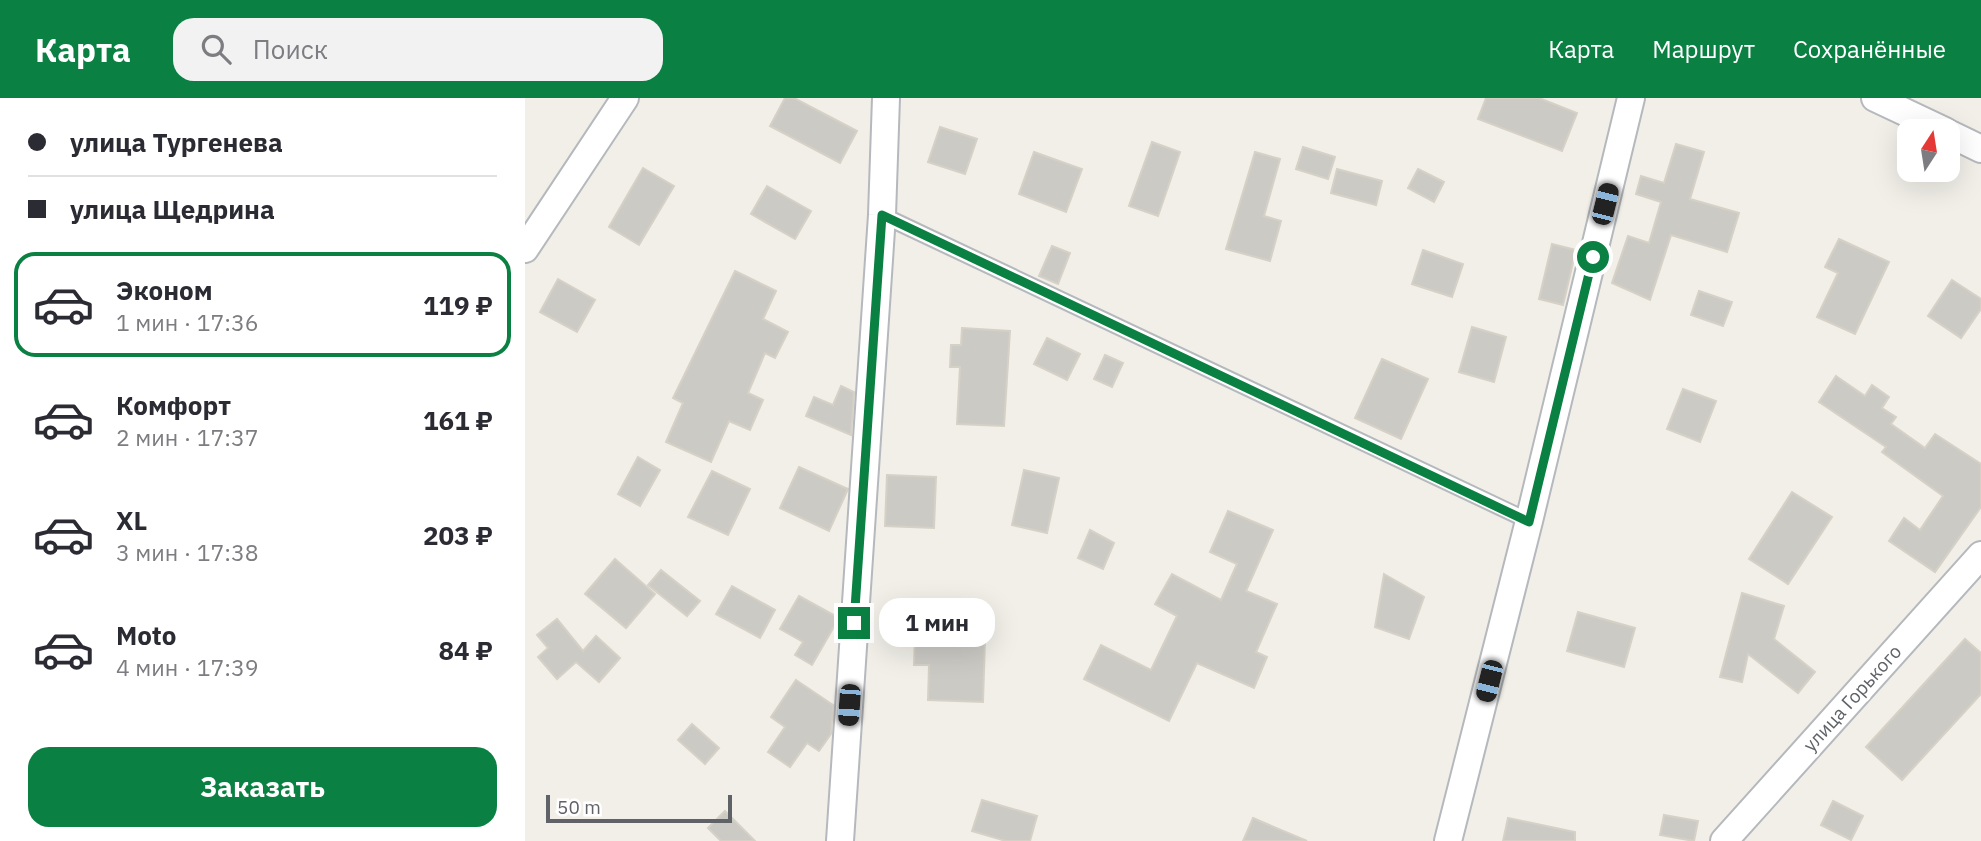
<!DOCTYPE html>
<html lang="ru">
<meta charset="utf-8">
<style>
:root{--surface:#fff;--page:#f2f2f3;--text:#2b2b33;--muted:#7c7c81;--line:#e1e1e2;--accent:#0b8043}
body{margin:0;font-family:"IBM Plex Sans",sans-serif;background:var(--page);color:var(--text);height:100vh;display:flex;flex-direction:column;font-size:26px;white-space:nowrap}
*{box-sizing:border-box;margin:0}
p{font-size:23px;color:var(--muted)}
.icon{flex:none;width:38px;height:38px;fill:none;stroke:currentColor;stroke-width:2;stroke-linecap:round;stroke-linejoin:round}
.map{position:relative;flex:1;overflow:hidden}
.panel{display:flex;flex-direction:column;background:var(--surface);width:525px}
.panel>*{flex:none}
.hud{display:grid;align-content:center;height:154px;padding:0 28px;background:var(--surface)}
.needle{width:46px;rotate:12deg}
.tools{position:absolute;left:1372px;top:21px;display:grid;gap:14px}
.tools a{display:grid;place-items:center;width:63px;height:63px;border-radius:14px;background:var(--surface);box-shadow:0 7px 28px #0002;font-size:35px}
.scale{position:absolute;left:21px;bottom:18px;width:186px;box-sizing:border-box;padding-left:7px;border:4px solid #5f6368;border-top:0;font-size:19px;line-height:24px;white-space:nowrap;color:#5f6368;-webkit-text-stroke:5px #fff;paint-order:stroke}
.end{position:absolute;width:32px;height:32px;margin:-16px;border:9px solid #0b8043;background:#fff;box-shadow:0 0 0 4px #fff}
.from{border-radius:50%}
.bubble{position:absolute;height:49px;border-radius:21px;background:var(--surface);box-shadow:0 7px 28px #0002;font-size:23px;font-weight:700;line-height:49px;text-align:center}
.car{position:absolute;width:21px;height:42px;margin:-21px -10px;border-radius:9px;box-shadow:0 0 5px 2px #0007;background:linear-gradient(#222 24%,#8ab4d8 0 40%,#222 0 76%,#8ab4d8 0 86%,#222 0)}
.hud b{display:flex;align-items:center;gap:24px;height:66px;font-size:26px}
.hud b+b{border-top:2px solid var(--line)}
.hud i{width:18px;height:18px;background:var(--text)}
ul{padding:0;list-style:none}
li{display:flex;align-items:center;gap:21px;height:105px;margin:0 14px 10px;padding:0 14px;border:4px solid transparent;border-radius:21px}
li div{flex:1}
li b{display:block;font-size:26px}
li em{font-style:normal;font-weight:700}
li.current{border-color:var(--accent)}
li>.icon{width:63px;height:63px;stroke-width:1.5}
.action{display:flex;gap:14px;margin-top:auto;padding:14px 28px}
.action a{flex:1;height:80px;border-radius:21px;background:var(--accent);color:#fff;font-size:28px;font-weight:700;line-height:80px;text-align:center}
header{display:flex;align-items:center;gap:42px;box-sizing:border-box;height:98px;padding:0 35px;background:var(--accent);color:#fff}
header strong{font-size:33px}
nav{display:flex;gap:38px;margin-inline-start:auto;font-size:24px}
.search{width:490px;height:63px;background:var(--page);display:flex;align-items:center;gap:18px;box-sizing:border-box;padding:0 24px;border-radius:21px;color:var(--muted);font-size:26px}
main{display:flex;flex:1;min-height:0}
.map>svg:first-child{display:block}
.building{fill:#cccac5;stroke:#d6d1c6;stroke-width:2}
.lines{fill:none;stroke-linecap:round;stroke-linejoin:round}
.service-casing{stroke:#b5b8bc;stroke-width:18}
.minor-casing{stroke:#b5b8bc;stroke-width:30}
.service{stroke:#fff;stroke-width:14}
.minor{stroke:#fff;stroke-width:26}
.route{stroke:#0b8043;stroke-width:9}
.labels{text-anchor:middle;stroke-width:6;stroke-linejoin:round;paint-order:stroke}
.street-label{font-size:19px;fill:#5f6368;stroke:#fff}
</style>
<header>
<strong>Карта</strong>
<div class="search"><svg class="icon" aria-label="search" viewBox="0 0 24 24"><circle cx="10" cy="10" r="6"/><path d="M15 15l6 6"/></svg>Поиск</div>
<nav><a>Карта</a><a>Маршрут</a><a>Сохранённые</a></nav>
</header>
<main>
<section class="panel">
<div class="hud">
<b><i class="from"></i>улица Тургенева</b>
<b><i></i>улица Щедрина</b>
</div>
<ul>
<li class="current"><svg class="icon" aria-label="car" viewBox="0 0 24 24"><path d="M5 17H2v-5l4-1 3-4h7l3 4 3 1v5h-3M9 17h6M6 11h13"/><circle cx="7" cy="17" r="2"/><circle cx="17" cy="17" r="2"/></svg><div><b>Эконом</b><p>1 мин · 17:36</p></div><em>119 ₽</em></li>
<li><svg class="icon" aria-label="car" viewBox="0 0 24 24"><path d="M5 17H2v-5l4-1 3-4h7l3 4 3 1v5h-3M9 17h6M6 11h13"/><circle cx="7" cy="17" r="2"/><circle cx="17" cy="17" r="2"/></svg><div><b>Комфорт</b><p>2 мин · 17:37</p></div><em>161 ₽</em></li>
<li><svg class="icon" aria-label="car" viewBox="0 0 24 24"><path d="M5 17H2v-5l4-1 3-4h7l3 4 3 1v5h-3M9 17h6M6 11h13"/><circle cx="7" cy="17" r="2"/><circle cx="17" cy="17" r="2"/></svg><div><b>XL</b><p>3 мин · 17:38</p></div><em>203 ₽</em></li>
<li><svg class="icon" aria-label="car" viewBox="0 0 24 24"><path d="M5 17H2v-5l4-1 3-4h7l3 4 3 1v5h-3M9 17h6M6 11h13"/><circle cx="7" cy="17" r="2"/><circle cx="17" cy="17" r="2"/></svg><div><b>Moto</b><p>4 мин · 17:39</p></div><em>84 ₽</em></li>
</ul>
<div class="action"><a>Заказать</a></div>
</section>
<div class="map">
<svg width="1456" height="743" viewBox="0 0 1456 743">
<rect width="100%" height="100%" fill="#f1efe8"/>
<g class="building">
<path d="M260,0H269L332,33L315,65L245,28Z"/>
<path d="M961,0H1014L1052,15L1037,53L953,21Z"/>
<path d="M415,29L452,41L440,76L403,64Z"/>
<path d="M627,44L655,54L633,118L604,108Z"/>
<path d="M1151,46L1179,54L1165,101L1214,115L1202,154L1146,137L1125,202L1087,185L1103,138L1124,145L1136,104L1111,96L1116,78L1139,85Z"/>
<path d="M778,49L810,59L803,81L771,71Z"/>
<path d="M509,54L557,71L541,114L494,96Z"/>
<path d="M730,54L755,61L739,118L756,123L745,163L701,151Z"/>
<path d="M118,70L149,88L114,147L84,129Z"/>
<path d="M812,71L857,83L851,107L806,95Z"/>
<path d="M893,71L919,84L909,104L883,90Z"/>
<path d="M242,88L286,113L270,141L226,116Z"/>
<path d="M1314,141L1364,164L1330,236L1292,219L1313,175L1300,169Z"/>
<path d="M1027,146L1051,152L1038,207L1014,201Z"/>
<path d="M527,148L545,155L533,186L514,178Z"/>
<path d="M898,152L938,166L927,199L887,186Z"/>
<path d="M210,173L251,193L238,221L263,234L250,260L240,255L223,295L238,302L225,332L204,323L186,364L141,344L158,305L148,300Z"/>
<path d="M33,181L70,202L52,234L15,214Z"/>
<path d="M1427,182L1456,201V211L1436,240L1403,218Z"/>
<path d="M1174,193L1207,204L1198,228L1166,217Z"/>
<path d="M947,229L981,239L969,284L934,274Z"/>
<path d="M437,230L485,233L479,328L432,326L435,269H425L426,247H436Z"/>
<path d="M522,240L555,256L542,282L509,266Z"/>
<path d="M580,257L598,265L587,289L569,281Z"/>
<path d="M857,261L903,281L876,341L830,320Z"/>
<path d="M1311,278L1340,298L1347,287L1364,299L1357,310L1371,319L1366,326L1400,350L1410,336L1456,366V409L1410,474L1364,443L1379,420L1395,432L1418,398L1357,354L1361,349L1294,304Z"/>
<path d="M316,288L329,294L326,337L281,318L289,299L308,307Z"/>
<path d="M1158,291L1191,303L1175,344L1142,331Z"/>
<path d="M113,359L135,372L115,408L93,396Z"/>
<path d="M274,369L323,391L304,433L255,410Z"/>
<path d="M499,372L534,380L522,435L487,427Z"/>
<path d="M187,373L225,391L203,437L163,419Z"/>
<path d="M362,377L411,379L409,430L360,428Z"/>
<path d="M1267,394L1307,419L1263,486L1224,461Z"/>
<path d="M703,413L748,432L721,493L752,506L731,554L742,559L729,590L672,565L644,623L559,581L576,547L626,572L652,518L630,506L647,476L696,502L712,466L685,454Z"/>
<path d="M565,432L589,445L578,471L553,460Z"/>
<path d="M90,461L130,496L101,530L60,496Z"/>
<path d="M136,472L175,503L162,518L123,487Z"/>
<path d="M859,476L899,499L884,541L850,529Z"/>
<path d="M207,488L250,512L235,540L191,516Z"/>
<path d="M1217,495L1259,508L1249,541L1290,574L1273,595L1223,556L1217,584L1195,579Z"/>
<path d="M274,498L314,520L287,567L270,557L278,544L255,531Z"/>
<path d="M408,510L461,511L458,604L403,602L404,567H389L390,539L407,540Z"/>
<path d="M1053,514L1110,530L1099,569L1042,553Z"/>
<path d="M32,521L58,553L71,538L95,560L74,584L51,564L32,581L13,559L23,550L12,537Z"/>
<path d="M1440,541L1456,555V596L1377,682L1341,649Z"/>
<path d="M271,582L308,607L306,636L294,653L282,645L265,669L243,654L260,629L246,619Z"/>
<path d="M167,626L194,650L180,666L153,642Z"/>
<path d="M457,702L512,718L505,743H481L447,733Z"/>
<path d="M1308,703L1338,718L1326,742L1296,727Z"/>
<path d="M200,713L230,743H196L183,730Z"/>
<path d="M1139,717L1173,723L1169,743L1135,737Z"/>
<path d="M728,720L782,743H718Z"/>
<path d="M983,720L1050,734V743H978Z"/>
</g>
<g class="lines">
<g class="service-casing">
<path id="service" d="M357,117L1004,423"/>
</g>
<g class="minor-casing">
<g id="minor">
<path d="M1350,0L1420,33"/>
<path d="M1423,35L1456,51"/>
<path d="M0,151L100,0"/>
<path d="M315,743L357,117L361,0"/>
<path d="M923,743L1004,423L1106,0"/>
<path d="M1199,743L1456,457"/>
</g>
</g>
<use href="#service" class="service"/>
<use href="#minor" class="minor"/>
</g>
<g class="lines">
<path class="route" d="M329,525L357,117L1004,424L1068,159"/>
</g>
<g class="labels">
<g class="street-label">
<text transform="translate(1327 600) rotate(-48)" y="7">улица Горького</text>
</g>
</g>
</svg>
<div class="tools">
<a><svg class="needle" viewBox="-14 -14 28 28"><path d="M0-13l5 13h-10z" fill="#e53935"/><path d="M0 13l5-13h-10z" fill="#7c7c81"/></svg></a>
</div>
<div class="scale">50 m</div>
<i class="end from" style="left:1068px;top:159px"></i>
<i class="end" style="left:329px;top:525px"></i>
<div class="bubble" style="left:354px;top:500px;width:116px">1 мин</div>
<i class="car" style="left:1080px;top:106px;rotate:14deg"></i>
<i class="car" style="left:964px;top:583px;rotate:194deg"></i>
<i class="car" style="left:324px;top:607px;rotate:184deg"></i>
</div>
</main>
